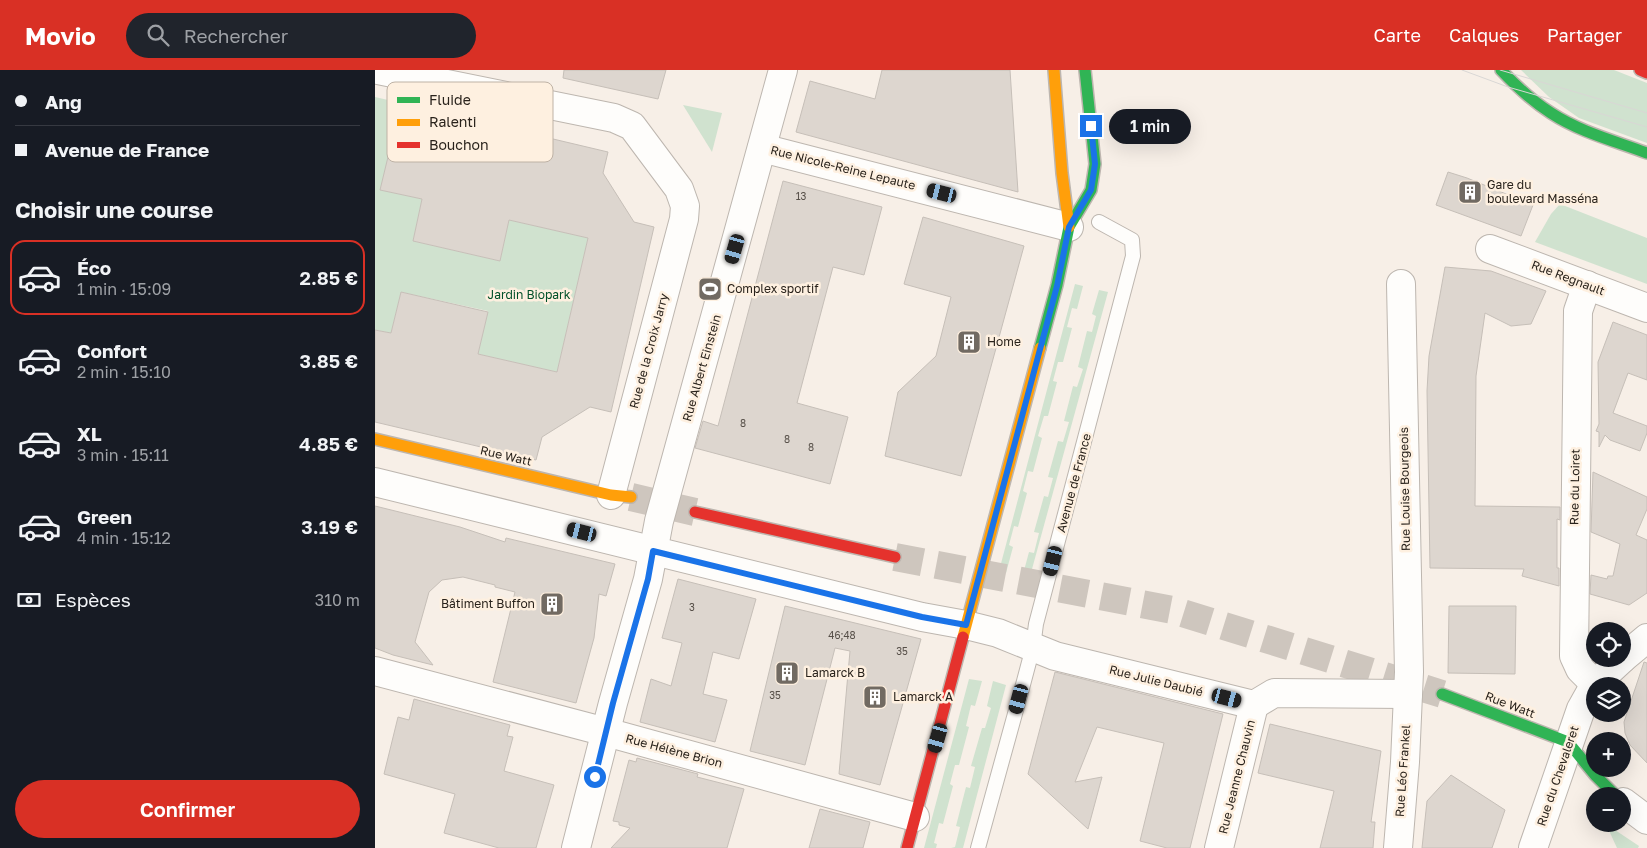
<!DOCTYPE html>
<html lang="fr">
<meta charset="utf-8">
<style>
:root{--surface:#171b24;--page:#20242c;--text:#f1f3f6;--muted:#9ea1a6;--line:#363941;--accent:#d93025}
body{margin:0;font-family:"Golos Text",sans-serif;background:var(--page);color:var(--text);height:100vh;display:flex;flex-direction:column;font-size:19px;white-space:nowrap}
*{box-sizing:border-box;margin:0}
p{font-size:16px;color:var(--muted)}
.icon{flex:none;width:28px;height:28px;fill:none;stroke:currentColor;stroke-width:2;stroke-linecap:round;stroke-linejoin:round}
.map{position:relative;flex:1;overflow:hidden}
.drawer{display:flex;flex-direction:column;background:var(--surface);width:375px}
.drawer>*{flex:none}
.banner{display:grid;align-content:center;height:110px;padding:0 15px;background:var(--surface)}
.buttons{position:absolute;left:1211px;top:552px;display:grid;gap:10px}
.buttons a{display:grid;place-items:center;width:45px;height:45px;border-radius:50%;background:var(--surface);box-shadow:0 5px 20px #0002;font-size:25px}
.end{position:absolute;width:22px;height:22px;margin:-11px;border:6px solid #1a73e8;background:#fff;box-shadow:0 0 0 2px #fff}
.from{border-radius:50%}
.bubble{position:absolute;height:35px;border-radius:18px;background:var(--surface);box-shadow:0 5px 20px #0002;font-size:16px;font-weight:600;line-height:35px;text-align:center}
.car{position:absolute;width:15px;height:30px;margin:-15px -8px;border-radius:6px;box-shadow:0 0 4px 1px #0007;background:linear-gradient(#222 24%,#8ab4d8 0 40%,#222 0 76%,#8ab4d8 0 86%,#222 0)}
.banner b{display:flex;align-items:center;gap:18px;height:48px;font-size:19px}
.banner b+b{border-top:1px solid var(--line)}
.banner i{width:12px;height:12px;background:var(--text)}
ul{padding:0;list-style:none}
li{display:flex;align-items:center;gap:15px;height:75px;margin:0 10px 8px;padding:0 5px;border:2px solid transparent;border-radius:15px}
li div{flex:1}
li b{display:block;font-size:19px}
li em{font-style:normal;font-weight:600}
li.active{border-color:var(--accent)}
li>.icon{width:45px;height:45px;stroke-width:1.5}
h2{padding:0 15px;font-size:22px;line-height:60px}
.pay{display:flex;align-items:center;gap:12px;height:55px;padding:0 15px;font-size:19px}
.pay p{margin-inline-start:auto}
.primary-button{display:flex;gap:10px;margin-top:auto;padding:10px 15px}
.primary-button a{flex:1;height:58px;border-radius:30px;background:var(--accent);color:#fff;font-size:20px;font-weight:600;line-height:58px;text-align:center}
header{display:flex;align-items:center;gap:30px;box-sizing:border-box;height:70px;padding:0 25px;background:var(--accent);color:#fff}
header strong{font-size:24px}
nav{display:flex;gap:28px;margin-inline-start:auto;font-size:18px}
.search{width:350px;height:45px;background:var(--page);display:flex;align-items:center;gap:12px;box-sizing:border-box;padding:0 18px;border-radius:28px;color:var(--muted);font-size:19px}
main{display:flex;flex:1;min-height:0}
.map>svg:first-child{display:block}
.green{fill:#d0e2cf}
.building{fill:#ddd6cf;stroke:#c6bfb8}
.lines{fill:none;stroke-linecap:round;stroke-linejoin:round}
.secondary-tunnel{stroke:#cec6be;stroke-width:28;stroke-dasharray:28 14;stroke-linecap:butt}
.lane-casing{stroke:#bdb6af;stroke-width:16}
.street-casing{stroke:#bdb6af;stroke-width:30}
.fast-casing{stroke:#bdb6af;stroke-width:14}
.slow-casing{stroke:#bdb6af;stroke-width:14}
.jam-casing{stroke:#bdb6af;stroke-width:14}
.lane{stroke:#fefdfb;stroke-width:14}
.street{stroke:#fefdfb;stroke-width:28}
.fast{stroke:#30b455;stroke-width:11}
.slow{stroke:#ff9f0a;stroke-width:11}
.jam{stroke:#e5322d;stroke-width:11}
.tram{stroke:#d9d7d5;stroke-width:1}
.route{stroke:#1a73e8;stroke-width:6}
.labels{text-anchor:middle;stroke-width:5;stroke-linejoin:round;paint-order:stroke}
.number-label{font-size:10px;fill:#564f48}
.street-label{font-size:12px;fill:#29221b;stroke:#fef0e0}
.poi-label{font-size:12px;fill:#29221b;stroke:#fef0e0;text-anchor:start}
.park-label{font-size:12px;fill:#025029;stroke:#fef0e0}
.key{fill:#fef0e0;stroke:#beb2a5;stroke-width:1}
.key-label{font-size:14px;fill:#29221b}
</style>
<header>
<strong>Movio</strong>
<div class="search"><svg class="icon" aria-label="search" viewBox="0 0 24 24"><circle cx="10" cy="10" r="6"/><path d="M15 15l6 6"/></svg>Rechercher</div>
<nav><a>Carte</a><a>Calques</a><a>Partager</a></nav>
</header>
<main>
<section class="drawer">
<div class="banner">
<b><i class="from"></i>Ang</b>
<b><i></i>Avenue de France</b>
</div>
<h2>Choisir une course</h2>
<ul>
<li class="active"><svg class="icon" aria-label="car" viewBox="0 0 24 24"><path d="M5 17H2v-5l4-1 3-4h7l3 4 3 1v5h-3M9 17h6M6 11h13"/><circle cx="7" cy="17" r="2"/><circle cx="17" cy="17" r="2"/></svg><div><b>Éco</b><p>1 min · 15:09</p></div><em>2.85 €</em></li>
<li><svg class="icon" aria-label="car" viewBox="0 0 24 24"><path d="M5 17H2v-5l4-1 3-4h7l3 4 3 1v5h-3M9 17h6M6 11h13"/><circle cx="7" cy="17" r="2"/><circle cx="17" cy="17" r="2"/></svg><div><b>Confort</b><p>2 min · 15:10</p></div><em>3.85 €</em></li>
<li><svg class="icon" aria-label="car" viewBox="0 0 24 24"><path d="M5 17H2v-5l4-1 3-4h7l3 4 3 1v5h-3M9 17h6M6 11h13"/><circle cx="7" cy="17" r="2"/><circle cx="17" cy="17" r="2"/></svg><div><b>XL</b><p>3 min · 15:11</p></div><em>4.85 €</em></li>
<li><svg class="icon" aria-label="car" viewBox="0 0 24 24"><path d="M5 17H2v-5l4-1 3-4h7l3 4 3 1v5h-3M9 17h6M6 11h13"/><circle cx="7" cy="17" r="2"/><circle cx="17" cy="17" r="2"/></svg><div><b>Green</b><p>4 min · 15:12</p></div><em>3.19 €</em></li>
</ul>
<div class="pay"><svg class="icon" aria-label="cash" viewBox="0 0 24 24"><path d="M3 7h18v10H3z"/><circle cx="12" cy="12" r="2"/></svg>Espèces<p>310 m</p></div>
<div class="primary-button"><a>Confirmer</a></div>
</section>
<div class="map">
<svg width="1272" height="778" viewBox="0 0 1272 778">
<rect width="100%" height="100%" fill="#f7efe7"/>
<g class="green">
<path d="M1146,0H1239L1272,13V73L1204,48L1174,27Z"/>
<path d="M0,27L26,33L6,120L47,129L38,171L125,191L134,150L213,168L182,302L103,284L113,241L26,222L16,263L0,260Z"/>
<path d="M308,35L347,43L337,82Z"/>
<path d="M1185,134L1272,168V214L1160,172L1176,144Z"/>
<path d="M700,214L708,216L702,239L697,238L692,257L697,258L688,292H683L678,311L682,312L673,346H669L663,366L667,368L658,402L653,401L648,421L652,423L643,457L639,456L634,475L638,477L631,503L624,501Z"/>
<path d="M724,220L733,222L654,510L647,508L654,482L659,483L664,463L659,462L669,426L673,427L678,408L673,407L683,371L688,372L694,352L689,351L698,316L702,317L708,299L703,297L712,261L717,262L721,246L717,244Z"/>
<path d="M594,609L607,611L600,636L596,635L591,656L594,657L584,695H580L575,714L578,716L568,754L564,753L559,773L562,774L561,778H549Z"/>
<path d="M618,611L631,615L588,778H576L580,777L585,757L581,756L591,717L595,718L600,697L596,696L607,658H610L616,638L612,636Z"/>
<path d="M1231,754L1264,776L1263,778H1242Z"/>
</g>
<g class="building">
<path d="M189,0H291L283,29L188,8Z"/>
<path d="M507,0H635L643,122L421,62L435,11L500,29Z"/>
<path d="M26,33L233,82L228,103L259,152L279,157L236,342L215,337L167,367L161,390L0,352V260L16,263L26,222L113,242L103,284L182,302L213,168L134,150L125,191L38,171L47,129L5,120Z"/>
<path d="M1073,102L1092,108L1158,135L1146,166L1061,135Z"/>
<path d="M408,111L507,137L489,205L458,197L422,333L473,347L455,414L320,378L328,351L343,356Z"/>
<path d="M548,147L649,176L586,406L510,386L523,322L561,286L576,227L529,214Z"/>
<path d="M1070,197L1116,201L1171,221L1156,254L1136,256L1110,243L1101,306L1100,436L1185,437V450L1182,449V498H1184V516L1147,506L1149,499L1055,498L1052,321L1054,286Z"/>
<path d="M1238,252L1272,265V310L1253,303L1238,343L1272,356V363L1265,381L1235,370L1230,365L1224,377V362L1221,361L1224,354L1223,292Z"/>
<path d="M1218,402L1272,427V439L1261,465L1272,470V523L1254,535L1215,524L1216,505L1232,509L1233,506H1238L1245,474L1216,462Z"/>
<path d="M0,436L85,457L130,472L131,468L240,494L231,526L224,524L219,568L201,633L118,612L140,522L120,517V515L88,507L67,510L54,522L40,572L58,595L18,585L0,578Z"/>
<path d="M303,509L381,529L364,589L338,582L328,624L352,630L340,672L265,652L276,609L296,616L307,573L287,568Z"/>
<path d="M410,536L546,569L505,715L464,704L475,581L460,578L430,695L375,681Z"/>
<path d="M1074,536H1141L1140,604L1073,603Z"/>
<path d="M1269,592L1272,593V693L1255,675L1250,663L1249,652Z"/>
<path d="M680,602L848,644L815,778H792L765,771L789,673L722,657L700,712L727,707L713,759L653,704Z"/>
<path d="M39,629L135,655L132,666L138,667L129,701L179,715L161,778H124L69,763L80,724L9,704L23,647L34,650Z"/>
<path d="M895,654L1006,681L996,752H1000L998,778H945L959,721L883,703Z"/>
<path d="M262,688L323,704L322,707L369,719L352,778H236L255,758L244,755V752L238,751L254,690L261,692Z"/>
<path d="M1076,705L1130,740L1117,778H1047L1052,731Z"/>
<path d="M445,739L495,752L488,778H434Z"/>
</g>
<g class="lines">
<g class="secondary-tunnel">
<path d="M256,427L320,442"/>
<path d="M520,487L798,540L1067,624"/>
</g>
<g class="lane-casing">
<path id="lane" d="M603,778L649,611L658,577L661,554L758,186L757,170L724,152"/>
</g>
<g class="street-casing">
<g id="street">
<path d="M3,0L239,48L257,56L304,119L310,136L309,149L236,425"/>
<path d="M387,78L694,157"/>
<path d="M1115,179L1272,238"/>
<path d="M1212,215L1203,241L1199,586L1205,599L1220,614"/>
<path d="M0,412L547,547L591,555L623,563L680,586L879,635L899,623L1033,624"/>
<path d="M1248,588L1272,568"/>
<path d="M0,601L231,662L540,747"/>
<path d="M1248,732L1272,750"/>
<path d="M201,778L238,633L273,509L284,451L408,0"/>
<path d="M844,778L879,635"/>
<path d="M1023,778L1030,692L1034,602L1026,214"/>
<path d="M1158,778L1206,639L1220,614L1247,589"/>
</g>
</g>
<g class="fast-casing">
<g id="fast">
<path d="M1126,0C1141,16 1157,31 1176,43C1205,62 1240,71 1272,83"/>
<path d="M665,278L682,215L694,157L716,120L720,94L710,0"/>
<path d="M1067,624L1193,672L1220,705L1241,726"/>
</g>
</g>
<g class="slow-casing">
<g id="slow">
<path d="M679,0L687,103L694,157"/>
<path d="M0,369L236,425L256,427"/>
<path d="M588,567L665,278"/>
</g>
</g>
<g class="jam-casing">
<g id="jam">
<path d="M1265,0L1272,3"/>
<path d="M320,442L520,487"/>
<path d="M532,778L588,567"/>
</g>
</g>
<use href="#lane" class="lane"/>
<use href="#street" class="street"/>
<use href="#fast" class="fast"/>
<use href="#slow" class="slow"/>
<use href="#jam" class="jam"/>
<g class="tram">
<path d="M1087,0L1133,17L1272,57"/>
<path d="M1125,0L1272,43"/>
</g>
</g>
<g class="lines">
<path class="route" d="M220,707L238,633L273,509L278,481L547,547L591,555L682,216L694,157L716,120L720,94L716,56"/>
</g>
<defs>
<g id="building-square" transform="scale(1.25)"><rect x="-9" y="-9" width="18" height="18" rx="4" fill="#716a62" stroke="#fef0e0"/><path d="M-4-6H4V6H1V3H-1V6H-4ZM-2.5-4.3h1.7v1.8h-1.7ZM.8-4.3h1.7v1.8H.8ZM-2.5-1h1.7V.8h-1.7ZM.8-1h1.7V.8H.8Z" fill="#fff"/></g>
<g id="stadium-square" transform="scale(1.25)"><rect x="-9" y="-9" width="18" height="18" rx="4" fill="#716a62" stroke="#fef0e0"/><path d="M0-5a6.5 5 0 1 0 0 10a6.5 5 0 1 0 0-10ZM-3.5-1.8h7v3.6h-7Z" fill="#fff"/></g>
</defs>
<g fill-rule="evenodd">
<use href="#building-square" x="1095" y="122"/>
<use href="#stadium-square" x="335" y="219"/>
<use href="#building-square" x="594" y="272"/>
<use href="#building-square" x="177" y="534"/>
<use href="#building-square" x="412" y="603"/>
<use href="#building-square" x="500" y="627"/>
</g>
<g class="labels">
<g class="number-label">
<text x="426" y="130">13</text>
<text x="368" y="357">8</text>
<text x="412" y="373">8</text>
<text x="436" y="381">8</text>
<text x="317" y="541">3</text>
<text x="467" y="569">46;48</text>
<text x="527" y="585">35</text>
<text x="400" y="629">35</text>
</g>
<g class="street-label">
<text transform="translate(468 98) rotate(14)" y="4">Rue Nicole-Reine Lepaute</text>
<text transform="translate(1193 208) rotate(21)" y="4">Rue Regnault</text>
<text transform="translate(274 281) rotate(-75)" y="4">Rue de la Croix Jarry</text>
<text transform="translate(327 298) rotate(-74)" y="4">Rue Albert Einstein</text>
<text transform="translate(131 386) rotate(13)" y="4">Rue Watt</text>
<text transform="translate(699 413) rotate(-75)" y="4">Avenue de France</text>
<text transform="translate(1200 417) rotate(-89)" y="4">Rue du Loiret</text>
<text transform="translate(1030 419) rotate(-91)" y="4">Rue Louise Bourgeois</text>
<text transform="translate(781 611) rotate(14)" y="4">Rue Julie Daubié</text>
<text transform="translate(1135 635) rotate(21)" y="4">Rue Watt</text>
<text transform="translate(299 681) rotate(15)" y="4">Rue Hélène Brion</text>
<text transform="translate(1028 701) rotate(-86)" y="4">Rue Léo Frankel</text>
<text transform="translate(1183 706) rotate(-71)" y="4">Rue du Chevaleret</text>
<text transform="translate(862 707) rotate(-76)" y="4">Rue Jeanne Chauvin</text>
</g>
<g class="poi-label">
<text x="1112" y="119">Gare du<tspan x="1112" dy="14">boulevard Masséna</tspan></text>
<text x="352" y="223">Complex sportif</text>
<text x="612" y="276">Home</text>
<text x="160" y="538" text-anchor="end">Bâtiment Buffon</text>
<text x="430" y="607">Lamarck B</text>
<text x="518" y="631">Lamarck A</text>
</g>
<g class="park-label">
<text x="154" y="229">Jardin Biopark</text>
</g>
</g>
<rect x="12" y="12" width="166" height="80" rx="8" class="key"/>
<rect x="22" y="27" width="23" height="6" fill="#30b455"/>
<rect x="22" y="49" width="23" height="7" fill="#ff9f0a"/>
<rect x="22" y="72" width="23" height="6" fill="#e5322d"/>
<g class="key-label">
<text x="54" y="35">Fluide</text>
<text x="54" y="57">Ralenti</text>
<text x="54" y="80">Bouchon</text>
</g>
</svg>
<div class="buttons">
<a><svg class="icon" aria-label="locate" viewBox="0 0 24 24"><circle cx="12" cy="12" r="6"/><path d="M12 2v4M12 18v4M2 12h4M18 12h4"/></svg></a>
<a><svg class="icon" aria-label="layers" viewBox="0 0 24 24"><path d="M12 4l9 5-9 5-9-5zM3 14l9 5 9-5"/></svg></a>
<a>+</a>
<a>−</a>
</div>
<i class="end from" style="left:220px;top:707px"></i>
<i class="end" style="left:716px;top:56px"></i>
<div class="bubble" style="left:734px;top:39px;width:82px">1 min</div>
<i class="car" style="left:567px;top:123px;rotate:284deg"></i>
<i class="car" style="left:360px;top:179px;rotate:196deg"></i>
<i class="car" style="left:207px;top:462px;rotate:284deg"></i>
<i class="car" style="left:678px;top:491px;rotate:194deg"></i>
<i class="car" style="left:852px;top:628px;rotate:105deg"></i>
<i class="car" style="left:644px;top:629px;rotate:195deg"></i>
<i class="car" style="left:563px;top:668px;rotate:196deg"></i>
</div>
</main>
